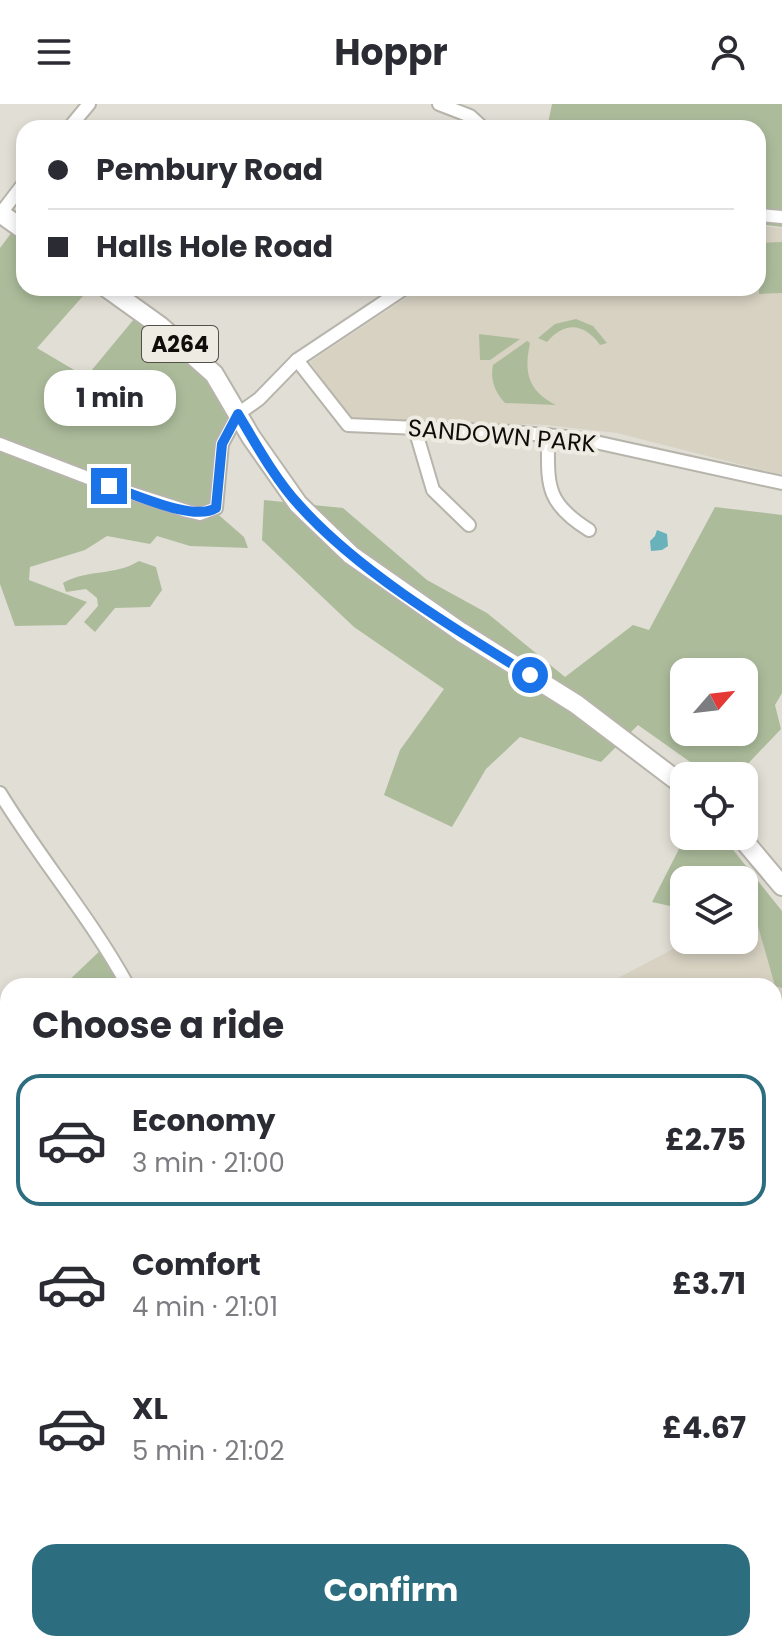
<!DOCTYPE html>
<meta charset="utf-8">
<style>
:root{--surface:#fff;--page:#f7f7f7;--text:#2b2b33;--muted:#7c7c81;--line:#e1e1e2;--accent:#2c6e80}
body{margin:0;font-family:Poppins,sans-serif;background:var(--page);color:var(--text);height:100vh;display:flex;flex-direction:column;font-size:30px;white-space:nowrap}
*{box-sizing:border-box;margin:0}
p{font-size:26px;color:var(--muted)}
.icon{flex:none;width:44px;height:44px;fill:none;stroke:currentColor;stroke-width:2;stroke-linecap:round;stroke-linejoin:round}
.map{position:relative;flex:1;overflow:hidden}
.sheet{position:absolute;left:0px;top:874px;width:782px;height:674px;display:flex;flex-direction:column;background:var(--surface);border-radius:24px 24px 0 0;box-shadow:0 4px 12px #0003}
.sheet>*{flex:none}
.banner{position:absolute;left:16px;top:16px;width:750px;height:176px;border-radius:24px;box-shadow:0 4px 12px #0003;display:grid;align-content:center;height:176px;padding:0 32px;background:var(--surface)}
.needle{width:52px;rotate:62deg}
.controls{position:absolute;left:670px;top:554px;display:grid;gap:16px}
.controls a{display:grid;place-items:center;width:88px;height:88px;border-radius:16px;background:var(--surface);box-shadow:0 4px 12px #0003;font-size:40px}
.end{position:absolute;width:36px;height:36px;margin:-18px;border:10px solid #1a73e8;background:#fff;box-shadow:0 0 0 4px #fff}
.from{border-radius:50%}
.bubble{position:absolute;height:56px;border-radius:24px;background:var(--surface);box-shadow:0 4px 12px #0003;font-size:26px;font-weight:700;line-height:56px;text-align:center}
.banner b{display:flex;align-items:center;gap:28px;height:76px;font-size:30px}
.banner b+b{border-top:2px solid var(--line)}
.banner i{width:20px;height:20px;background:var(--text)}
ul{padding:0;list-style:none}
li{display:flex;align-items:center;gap:24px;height:132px;margin:0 16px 12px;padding:0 16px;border:4px solid transparent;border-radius:24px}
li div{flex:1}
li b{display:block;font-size:30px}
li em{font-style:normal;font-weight:700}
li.current{border-color:var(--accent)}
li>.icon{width:72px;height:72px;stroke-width:1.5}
h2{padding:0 32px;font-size:36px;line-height:96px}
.button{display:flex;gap:16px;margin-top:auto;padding:16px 32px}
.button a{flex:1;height:92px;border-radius:24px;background:var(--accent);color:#fff;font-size:32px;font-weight:700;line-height:92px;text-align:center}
header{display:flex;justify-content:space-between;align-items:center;height:104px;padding:0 32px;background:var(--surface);font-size:36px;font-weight:700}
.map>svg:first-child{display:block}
.built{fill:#d7d2c2}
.green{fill:#acbc9b;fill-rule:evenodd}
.water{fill:#69b2bc}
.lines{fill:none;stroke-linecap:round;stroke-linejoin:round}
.stream{stroke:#69b2bc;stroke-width:3}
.minor-casing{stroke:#b7b4ab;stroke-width:16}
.primary-casing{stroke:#b7b4ab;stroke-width:22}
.minor{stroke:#fff;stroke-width:12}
.primary{stroke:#fff;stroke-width:18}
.route{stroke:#1a73e8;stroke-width:10}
.labels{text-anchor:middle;stroke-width:8;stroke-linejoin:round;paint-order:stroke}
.shield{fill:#eeebe2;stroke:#51504b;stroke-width:2}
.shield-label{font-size:22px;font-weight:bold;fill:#0e0d0a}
.street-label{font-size:24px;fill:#0e0d0a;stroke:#eeebe2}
</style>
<header><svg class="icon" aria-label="menu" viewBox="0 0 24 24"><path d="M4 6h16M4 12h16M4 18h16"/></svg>Hoppr<svg class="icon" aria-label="person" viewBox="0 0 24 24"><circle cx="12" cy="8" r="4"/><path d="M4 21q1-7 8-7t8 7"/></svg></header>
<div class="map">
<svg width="782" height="1547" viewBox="0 0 782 1547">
<rect width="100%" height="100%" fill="#e1ded5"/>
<g class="built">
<path d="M758,122L782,124V371L617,329L546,321L351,316L310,258L421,184H758Z"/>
<path d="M744,818L758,821L775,881L782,884V1127L774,1121V882H603L690,836H744Z"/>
</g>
<g class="green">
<path d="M552,0H782V123L758,120V24H547Z"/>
<path d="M24,112V184H90L37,244L86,273L139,209L194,255L231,303L213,406L244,433L248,444L190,442L157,432L150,440L107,432L85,446L30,463L29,476L87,498L66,521L15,522L0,480V144Z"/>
<path d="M782,138V189L759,190L758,139Z"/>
<path d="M576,215L593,222L607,239L600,241C584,219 565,217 547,238L538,234L555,220Z"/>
<path d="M479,230L520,235L490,256H480Z"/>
<path d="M527,237L530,239C524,268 527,286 556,301L505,299C495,288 490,276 493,261Z"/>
<path d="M264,396L343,404L427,476L487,509L565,573L633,521L649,526L715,403L782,411V589L775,601L781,625L741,667L740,672H710L638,621L601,658L520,633L486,665L452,723L384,691L400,646L444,585L354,523L262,436ZM684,568H744V628H684Z"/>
<path d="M139,457L156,463L162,486L150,503L115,504L95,528L84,518L98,502L97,494L86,485L66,488L63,479C87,465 115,472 139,457Z"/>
<path d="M670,690L684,701V732H722L782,807V884L775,882L758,822L744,818V776H684V805L652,798L680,743Z"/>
<path d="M105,842L127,882H63Z"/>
<path d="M8,935V1352L0,1355V943Z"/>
<path d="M774,1121L782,1127V1176L774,1170Z"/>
<path d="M8,1519V1540H323V1547H7L6,1520Z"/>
</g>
<path class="water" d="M657,426L667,430L668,442L662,446L651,447L650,437L655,432Z"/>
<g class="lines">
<g class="stream">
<path d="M0,1453L8,1460"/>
<path d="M23,1540L25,1547"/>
</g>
<g class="minor-casing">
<g id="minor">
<path d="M439,0L470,12L483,24"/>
<path d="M69,24L89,0"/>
<path d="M1,109L24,79"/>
<path d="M758,111L782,113"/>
<path d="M297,256L348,321L512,328L577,334L782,379"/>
<path d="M415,325L433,386L469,421"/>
<path d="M548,331C548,380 544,398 589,426"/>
<path d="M0,340L109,382L187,407L200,410L216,404L222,340L238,310L259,295L297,256L405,184"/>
<path d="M0,689C40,755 91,814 128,882"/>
<path d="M460,1540L461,1547"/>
</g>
</g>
<g class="primary-casing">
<g id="primary">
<path d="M0,109L24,126"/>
<path d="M107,184L160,222L214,270L251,333L298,400L351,451L461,528L576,600L684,682"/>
<path d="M740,732L782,782"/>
</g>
</g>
<use href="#minor" class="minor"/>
<use href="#primary" class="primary"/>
</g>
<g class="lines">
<path class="route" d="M109,382C135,390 193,418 216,404L222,340L238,310C256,340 275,375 299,401C359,468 453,524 530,571"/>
</g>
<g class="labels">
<rect class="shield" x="142" y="222" width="76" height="36" rx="6"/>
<g class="shield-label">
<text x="180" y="248">A264</text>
</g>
<g class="street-label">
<text transform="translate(502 332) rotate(5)" y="8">SANDOWN PARK</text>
</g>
</g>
</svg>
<div class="controls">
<a><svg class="needle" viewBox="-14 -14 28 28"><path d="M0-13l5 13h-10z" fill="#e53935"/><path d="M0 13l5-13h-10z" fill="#7c7c81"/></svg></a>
<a><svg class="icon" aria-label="locate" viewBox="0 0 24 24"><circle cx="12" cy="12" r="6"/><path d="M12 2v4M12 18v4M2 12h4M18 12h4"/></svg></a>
<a><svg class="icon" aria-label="layers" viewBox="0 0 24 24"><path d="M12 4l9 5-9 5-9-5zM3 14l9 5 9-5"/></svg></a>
</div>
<i class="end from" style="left:530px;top:571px"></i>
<i class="end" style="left:109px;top:382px"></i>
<div class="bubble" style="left:44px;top:266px;width:132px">1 min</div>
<div class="banner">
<b><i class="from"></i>Pembury Road</b>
<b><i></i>Halls Hole Road</b>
</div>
<section class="sheet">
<h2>Choose a ride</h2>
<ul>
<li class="current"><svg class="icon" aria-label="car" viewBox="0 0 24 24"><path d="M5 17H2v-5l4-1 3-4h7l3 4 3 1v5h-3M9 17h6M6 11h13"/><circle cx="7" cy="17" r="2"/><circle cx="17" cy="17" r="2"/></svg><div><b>Economy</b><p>3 min · 21:00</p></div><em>£2.75</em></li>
<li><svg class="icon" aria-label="car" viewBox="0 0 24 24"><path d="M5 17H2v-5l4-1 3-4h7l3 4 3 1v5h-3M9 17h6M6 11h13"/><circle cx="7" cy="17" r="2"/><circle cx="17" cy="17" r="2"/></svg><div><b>Comfort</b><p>4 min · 21:01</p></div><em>£3.71</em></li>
<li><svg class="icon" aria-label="car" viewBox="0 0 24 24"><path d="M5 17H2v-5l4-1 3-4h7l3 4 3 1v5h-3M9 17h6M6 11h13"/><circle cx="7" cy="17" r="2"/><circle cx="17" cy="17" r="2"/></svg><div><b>XL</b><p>5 min · 21:02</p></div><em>£4.67</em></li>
</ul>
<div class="button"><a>Confirm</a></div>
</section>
</div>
